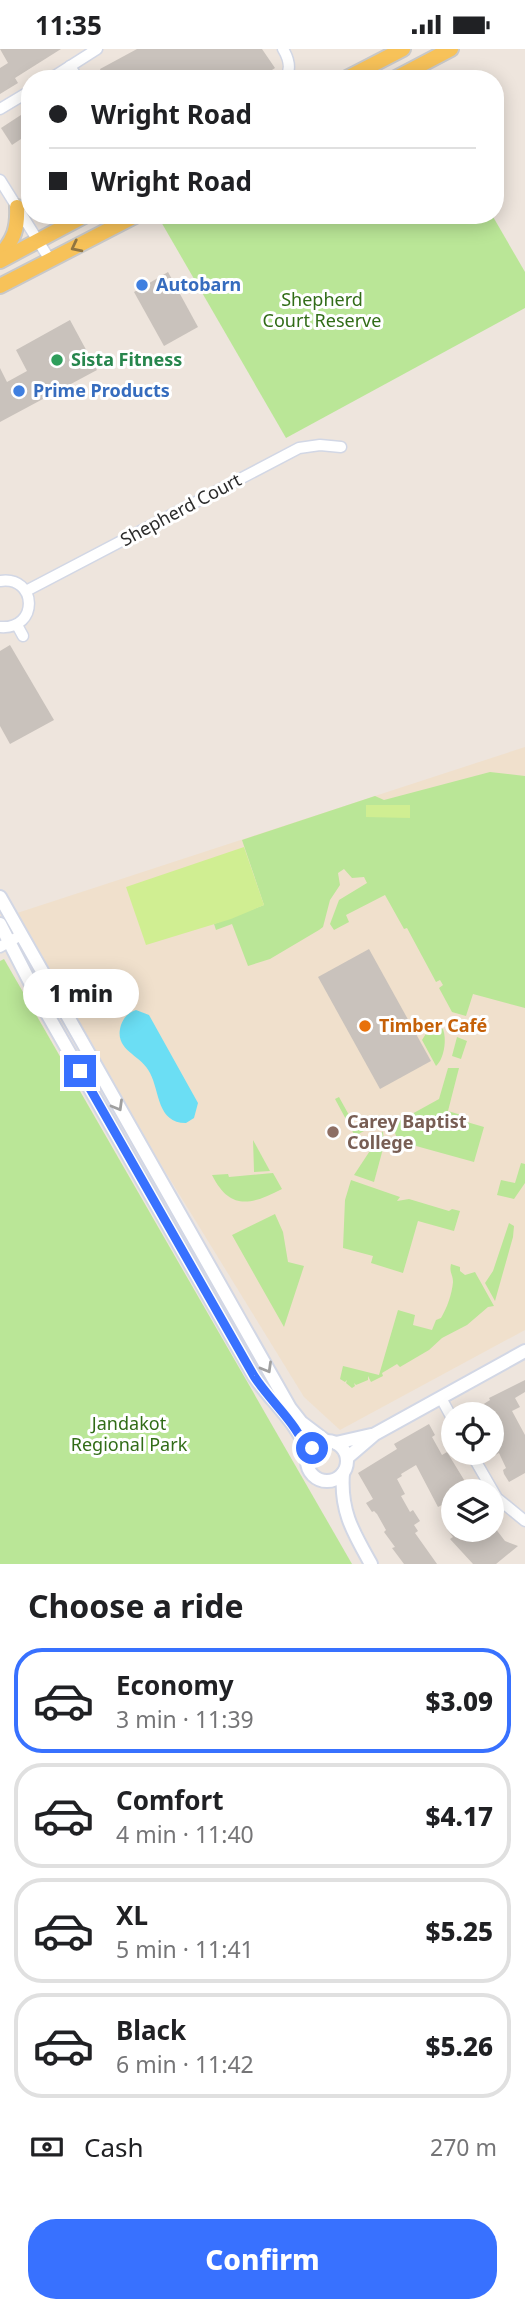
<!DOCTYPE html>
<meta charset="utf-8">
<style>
:root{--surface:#fff;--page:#f2f2f2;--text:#202124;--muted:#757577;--line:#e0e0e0;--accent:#3871ff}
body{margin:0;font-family:"Noto Sans",sans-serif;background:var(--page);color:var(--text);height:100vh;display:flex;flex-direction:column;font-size:26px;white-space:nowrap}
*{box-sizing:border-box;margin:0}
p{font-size:23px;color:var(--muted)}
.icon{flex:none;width:38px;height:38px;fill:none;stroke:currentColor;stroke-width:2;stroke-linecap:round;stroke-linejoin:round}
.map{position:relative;height:1515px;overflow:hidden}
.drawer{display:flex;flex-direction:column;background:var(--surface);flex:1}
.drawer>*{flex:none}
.banner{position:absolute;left:21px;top:21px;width:483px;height:154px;border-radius:28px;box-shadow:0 4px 18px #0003;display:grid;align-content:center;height:154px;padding:0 28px;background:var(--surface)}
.fabs{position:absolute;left:441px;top:1353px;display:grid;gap:14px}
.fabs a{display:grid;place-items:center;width:63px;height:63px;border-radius:50%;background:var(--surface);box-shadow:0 4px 18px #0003;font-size:35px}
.end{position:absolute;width:32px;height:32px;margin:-16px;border:9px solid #3871ff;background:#fff;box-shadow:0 0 0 4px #fff}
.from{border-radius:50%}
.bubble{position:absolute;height:49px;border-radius:24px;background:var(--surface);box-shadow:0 4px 18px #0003;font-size:23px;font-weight:800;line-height:49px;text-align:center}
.banner b{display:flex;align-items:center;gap:24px;height:66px;font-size:26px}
.banner b+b{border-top:2px solid var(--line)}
.banner i{width:18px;height:18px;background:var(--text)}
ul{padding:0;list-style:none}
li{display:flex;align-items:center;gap:21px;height:105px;margin:0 14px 10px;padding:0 14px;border:4px solid var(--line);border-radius:28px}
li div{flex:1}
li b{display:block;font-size:26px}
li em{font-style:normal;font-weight:800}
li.current{border-color:var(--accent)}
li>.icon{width:63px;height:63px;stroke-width:1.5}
h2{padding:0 28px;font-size:32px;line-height:84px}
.pay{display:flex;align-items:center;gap:18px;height:77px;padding:0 28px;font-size:26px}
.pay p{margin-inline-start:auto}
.button{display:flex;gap:14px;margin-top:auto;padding:14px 28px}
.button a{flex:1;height:80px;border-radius:28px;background:var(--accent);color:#fff;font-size:28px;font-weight:800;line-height:80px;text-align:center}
.status{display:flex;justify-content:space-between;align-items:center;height:49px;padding:0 35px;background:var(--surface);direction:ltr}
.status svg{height:19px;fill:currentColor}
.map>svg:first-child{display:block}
.education{fill:#f0e0cc}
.green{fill:#bae697}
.pitch{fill:#d0ee92}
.water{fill:#6bdef4}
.building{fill:#c9c2bc}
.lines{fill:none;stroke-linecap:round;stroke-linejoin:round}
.minor-casing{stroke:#d2d7e5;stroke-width:13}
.tertiary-casing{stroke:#d2d7e5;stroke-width:16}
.primary-casing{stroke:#c8c8c8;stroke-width:18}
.minor{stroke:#fff;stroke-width:10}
.tertiary{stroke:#fff;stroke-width:12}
.primary{stroke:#f7c259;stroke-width:14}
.oneway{stroke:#917642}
.oneway2{stroke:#a0a0a0}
.route{stroke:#3871ff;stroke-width:9}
.shop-dot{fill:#3f7fe0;stroke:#fff;stroke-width:2.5}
.leisure-dot{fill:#2e9e5b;stroke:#fff;stroke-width:2.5}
.food-dot{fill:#e8710a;stroke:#fff;stroke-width:2.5}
.education-dot{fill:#8d6e63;stroke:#fff;stroke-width:2.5}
.labels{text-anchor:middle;stroke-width:6;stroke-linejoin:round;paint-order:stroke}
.shop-label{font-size:18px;font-weight:bold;fill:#366cbe;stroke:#fff;text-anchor:start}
.park-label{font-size:18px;fill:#316c17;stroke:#fff}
.leisure-label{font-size:18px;font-weight:bold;fill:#27864d;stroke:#fff;text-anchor:start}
.street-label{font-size:18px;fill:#2b2b2b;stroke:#fff}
.food-label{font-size:18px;font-weight:bold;fill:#c56008;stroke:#fff;text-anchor:start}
.education-label{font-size:18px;font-weight:bold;fill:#785e54;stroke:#fff;text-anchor:start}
</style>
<div class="status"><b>11:35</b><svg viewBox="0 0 49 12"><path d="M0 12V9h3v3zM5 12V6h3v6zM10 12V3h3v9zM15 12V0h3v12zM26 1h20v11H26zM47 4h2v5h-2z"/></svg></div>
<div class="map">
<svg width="525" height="1515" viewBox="0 0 525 1515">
<rect width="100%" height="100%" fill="#eee5dd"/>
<path class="education" d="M525,698V1281L340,1381L304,1348L8,867Z"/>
<g class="green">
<path d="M170,166H492L525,223V259L286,389L160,171Z"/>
<path d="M490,723L525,727V959L473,945L466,967L452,963L439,939L443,936L440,931L436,933L407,879L404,880L385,846L346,866L349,873L334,881L330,875L339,851L367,834L364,828L352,829L344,820L338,824L340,836L330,851L323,878L319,881L270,910L248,917L232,875L216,881L214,875L264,856L242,791L375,747L384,751Z"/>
<path d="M4,910L352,1515H0V912Z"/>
<path d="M432,975L443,980C447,991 444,1010 436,1017L422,991Z"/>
<path d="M457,988L467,992L461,1010L452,1007Z"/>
<path d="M448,1019H459L448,1062L461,1066L460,1071L484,1078L474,1113L398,1092L392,1076L439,1050Z"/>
<path d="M339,1048L355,1077L361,1075L364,1082L355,1087L335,1050Z"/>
<path d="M383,1082L384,1096L374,1133L354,1126Z"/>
<path d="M253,1091L270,1122L254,1123Z"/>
<path d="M521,1114L525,1115V1134L514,1150L497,1146L501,1131L515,1134Z"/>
<path d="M273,1124L282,1140C251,1156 230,1162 212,1126L228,1125L229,1128Z"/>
<path d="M351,1131L400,1148L397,1152L409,1150L449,1162L452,1160L460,1162L454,1182L418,1172L403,1224L371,1214L373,1207L343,1199L345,1151Z"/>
<path d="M275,1165L283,1183L288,1213L304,1217L284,1278L232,1186Z"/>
<path d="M509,1174L514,1177L513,1188L495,1252L485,1234L493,1222Z"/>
<path d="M451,1215L460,1218V1222L465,1226L475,1223L494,1257L488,1258L467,1276L442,1289L429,1301L400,1318L397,1315L382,1324L383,1327L371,1333L368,1327V1331L356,1336L354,1334L355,1337L352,1339L346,1334L347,1331L345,1333L340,1330L343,1317L379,1326L398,1261L415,1266L413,1276L432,1281L436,1271L441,1269C447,1259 452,1245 453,1233C453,1225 449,1224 451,1215Z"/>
</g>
<g class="pitch">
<path d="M366,756H410V769L366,768Z"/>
<path d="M244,798L264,856L231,870L146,896L126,838Z"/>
</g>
<path class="water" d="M136,961L149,966L198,1054L194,1069L186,1074C157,1074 160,1043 150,1024C141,1005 113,1002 121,976C124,968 128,964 136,961Z"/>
<g class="building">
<path d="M0,0H61L15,29L18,34L0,45V19L8,14Z"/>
<path d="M137,0H262L275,19L258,30H172L168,24L160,30H90L101,23L100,20Z"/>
<path d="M24,64L30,72V84L12,96L1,79Z"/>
<path d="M168,223L198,278L164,297L134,243Z"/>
<path d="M70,271L97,321L0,373V319L7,333L27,322L16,301Z"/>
<path d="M10,596L54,671L10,695L0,677V602Z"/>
<path d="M369,900L431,1012L380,1040L318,928Z"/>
<path d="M525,1331V1343L515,1349L520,1358L512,1362L525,1386V1424L509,1433L504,1425L503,1421L506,1419L499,1404L495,1406L492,1400V1365H468L490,1351L489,1349Z"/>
<path d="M429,1375L435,1386L432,1388L442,1406L447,1403L469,1439L464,1442H453V1472L444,1455L438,1458L416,1416L401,1425L402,1427L397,1430L405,1445L401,1447L410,1463L413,1461L420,1472L414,1476L418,1482L415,1484L437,1515H404L392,1499L395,1498L384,1483L386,1481L377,1465L374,1462L372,1463L366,1454L373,1450L358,1424L397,1400L394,1395Z"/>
<path d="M495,1479L505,1492L518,1497L496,1515H473L450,1490L453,1488L447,1480Z"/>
</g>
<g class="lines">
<g class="minor-casing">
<g id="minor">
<path d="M283,0C289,10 292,20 285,30"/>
<path d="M70,17L78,30"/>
<path d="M50,30L97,0"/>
<path d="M0,60L30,42"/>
<path d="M0,131L50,211"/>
<path d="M0,532C37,526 40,581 0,578"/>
<path d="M26,542L299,399L320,396L341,398"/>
<path d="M17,576L23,587"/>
<path d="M0,898L21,886"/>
<path d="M441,1349L453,1371"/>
<path d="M471,1404L497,1449L525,1472"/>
</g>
</g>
<g class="tertiary-casing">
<g id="tertiary">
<path d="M0,848L290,1359L301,1373L326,1392"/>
<path d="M0,875L37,947L254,1327C271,1353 300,1375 308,1406"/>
<circle cx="327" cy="1412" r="20"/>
<path d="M336,1394L371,1386"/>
<path d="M347,1409L375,1385L525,1302"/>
<path d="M343,1424C340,1462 353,1483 371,1515"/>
</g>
</g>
<g class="primary-casing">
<g id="primary">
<path d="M345,30L403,0"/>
<path d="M394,30L451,0"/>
<path d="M0,206C14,191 18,179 17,158"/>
<path d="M0,212L86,166"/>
<path d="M0,237L137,166"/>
</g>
</g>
<use href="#minor" class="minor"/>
<use href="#tertiary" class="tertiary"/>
<use href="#primary" class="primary"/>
</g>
<defs><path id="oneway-chevron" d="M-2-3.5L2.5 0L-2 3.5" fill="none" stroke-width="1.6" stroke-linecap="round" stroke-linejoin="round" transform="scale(1.75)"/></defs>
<use class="oneway" href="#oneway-chevron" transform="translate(76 198) rotate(153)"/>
<g class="oneway2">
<use href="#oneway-chevron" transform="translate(118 1057) rotate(60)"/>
<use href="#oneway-chevron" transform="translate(267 1319) rotate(60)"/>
</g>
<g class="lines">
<path class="route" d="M80,1022L254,1327C271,1354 299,1375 308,1406L312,1399"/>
</g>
<g class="shop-dot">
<circle cx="142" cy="236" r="7"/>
<circle cx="19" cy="342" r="7"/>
</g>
<circle class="leisure-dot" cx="57" cy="311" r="7"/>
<circle class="food-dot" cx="365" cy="977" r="7"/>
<circle class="education-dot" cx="333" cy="1083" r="7"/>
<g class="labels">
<g class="shop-label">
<text x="156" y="242">Autobarn</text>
<text x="33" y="348">Prime Products</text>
</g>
<g class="park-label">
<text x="322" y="257">Shepherd<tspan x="322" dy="21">Court Reserve</tspan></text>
<text x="129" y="1381">Jandakot<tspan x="129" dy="21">Regional Park</tspan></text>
</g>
<g class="leisure-label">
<text x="71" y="317">Sista Fitness</text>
</g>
<g class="street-label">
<text transform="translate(181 461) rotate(-28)" y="6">Shepherd Court</text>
</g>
<g class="food-label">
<text x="379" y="983">Timber Café</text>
</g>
<g class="education-label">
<text x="347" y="1079">Carey Baptist<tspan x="347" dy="21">College</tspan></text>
</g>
</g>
</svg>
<div class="fabs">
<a><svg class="icon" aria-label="locate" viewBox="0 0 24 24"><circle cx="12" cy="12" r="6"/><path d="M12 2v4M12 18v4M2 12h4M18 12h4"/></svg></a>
<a><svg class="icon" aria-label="layers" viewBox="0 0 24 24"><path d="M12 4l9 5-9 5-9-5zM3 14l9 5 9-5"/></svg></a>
</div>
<i class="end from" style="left:312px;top:1399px"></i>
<i class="end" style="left:80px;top:1022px"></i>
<div class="bubble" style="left:23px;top:920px;width:116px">1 min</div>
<div class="banner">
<b><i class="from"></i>Wright Road</b>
<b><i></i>Wright Road</b>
</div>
</div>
<section class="drawer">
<h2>Choose a ride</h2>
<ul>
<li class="current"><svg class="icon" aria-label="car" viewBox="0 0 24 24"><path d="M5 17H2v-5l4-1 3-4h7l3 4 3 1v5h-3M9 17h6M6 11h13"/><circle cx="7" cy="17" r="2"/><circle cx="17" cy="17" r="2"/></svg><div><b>Economy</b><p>3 min · 11:39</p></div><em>$3.09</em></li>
<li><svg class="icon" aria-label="car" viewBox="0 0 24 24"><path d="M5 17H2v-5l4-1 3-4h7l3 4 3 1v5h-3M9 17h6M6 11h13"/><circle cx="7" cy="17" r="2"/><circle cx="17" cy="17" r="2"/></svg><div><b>Comfort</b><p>4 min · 11:40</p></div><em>$4.17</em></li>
<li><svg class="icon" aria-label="car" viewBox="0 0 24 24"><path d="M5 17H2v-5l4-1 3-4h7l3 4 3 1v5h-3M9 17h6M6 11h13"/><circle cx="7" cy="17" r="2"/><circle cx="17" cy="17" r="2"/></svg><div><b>XL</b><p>5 min · 11:41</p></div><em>$5.25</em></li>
<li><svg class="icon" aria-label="car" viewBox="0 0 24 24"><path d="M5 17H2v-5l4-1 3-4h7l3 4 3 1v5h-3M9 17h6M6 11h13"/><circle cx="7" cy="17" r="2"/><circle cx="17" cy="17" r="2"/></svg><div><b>Black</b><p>6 min · 11:42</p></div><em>$5.26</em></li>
</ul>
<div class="pay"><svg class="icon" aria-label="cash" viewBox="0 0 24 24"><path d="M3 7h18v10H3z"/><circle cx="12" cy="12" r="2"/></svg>Cash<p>270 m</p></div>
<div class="button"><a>Confirm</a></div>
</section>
